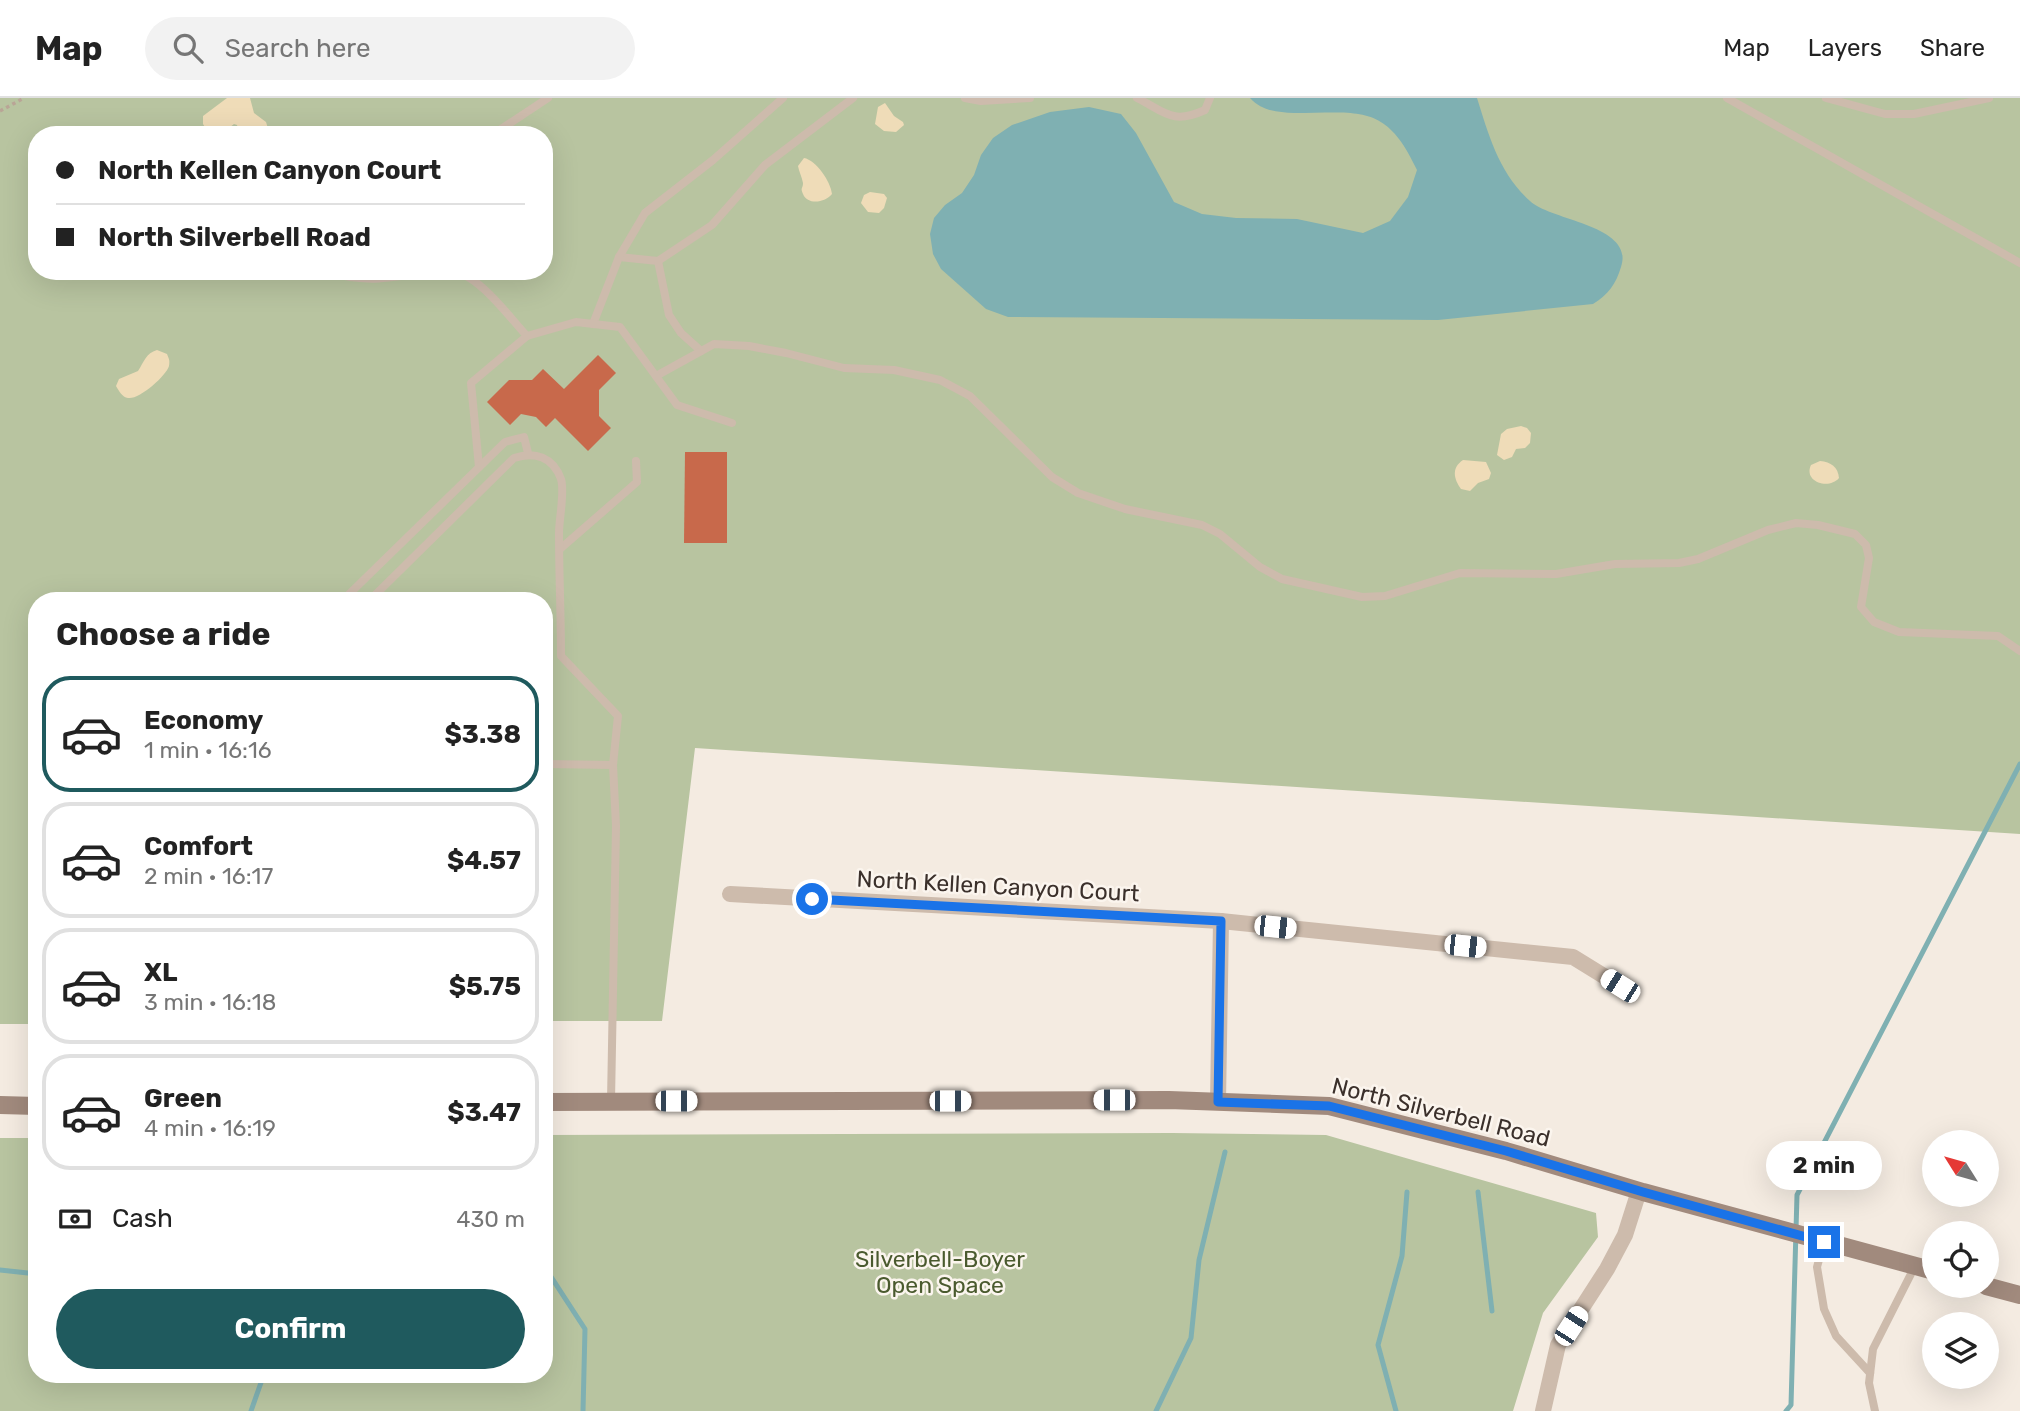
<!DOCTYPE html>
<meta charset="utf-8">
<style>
:root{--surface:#fff;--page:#f2f2f2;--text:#222;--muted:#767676;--line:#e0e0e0;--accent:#1f5a5e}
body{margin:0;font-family:Rubik,sans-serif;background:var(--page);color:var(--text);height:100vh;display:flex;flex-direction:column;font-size:26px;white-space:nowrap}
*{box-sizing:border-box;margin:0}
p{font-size:23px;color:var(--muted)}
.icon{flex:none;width:38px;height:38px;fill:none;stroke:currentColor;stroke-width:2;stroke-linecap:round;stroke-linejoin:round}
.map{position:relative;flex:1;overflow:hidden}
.drawer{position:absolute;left:28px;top:494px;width:525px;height:791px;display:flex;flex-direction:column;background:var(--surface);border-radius:28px;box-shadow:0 7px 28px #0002}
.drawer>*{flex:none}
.hud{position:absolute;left:28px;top:28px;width:525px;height:154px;border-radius:28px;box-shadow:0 7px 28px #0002;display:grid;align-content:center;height:154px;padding:0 28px;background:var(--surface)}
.needle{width:46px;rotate:307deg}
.controls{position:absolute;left:1922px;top:1032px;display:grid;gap:14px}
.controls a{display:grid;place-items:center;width:77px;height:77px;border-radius:50%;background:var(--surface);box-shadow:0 7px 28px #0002;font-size:35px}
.end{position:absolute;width:32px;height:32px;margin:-16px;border:9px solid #1a73e8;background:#fff;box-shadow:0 0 0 4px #fff}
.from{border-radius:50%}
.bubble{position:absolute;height:49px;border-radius:24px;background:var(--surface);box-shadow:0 7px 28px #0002;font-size:23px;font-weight:700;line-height:49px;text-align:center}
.car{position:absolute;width:21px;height:42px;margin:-21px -10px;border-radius:9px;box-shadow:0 0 5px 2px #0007;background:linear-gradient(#fff 24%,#345 0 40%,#fff 0 76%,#345 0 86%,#fff 0)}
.hud b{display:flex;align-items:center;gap:24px;height:66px;font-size:26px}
.hud b+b{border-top:2px solid var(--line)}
.hud i{width:18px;height:18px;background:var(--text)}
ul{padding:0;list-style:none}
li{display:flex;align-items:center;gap:21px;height:116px;margin:0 14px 10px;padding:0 14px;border:4px solid var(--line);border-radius:28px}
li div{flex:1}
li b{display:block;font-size:26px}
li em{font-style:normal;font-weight:700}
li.on{border-color:var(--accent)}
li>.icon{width:63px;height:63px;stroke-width:1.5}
h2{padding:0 28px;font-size:32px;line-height:84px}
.pay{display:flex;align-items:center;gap:18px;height:77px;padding:0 28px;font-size:26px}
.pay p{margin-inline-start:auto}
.action{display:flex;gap:14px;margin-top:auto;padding:14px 28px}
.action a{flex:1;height:80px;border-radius:42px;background:var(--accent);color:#fff;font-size:28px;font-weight:700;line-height:80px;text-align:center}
header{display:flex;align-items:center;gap:42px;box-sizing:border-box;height:98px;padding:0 35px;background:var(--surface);border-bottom:2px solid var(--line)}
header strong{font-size:33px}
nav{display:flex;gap:38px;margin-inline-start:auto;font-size:24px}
.search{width:490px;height:63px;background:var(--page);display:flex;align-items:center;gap:18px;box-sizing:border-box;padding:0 24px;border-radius:38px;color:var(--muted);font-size:26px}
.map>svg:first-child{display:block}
.green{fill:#b8c4a0;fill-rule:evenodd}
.sand{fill:#efdcb8}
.water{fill:#7fb0b2}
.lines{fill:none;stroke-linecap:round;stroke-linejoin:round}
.stream{stroke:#7fb0b2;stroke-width:5}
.building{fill:#c8694b}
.path{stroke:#b9a596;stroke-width:3.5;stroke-dasharray:3.5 3.5;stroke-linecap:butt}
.lane{stroke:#cdbbac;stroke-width:8}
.street{stroke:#cdbbac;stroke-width:16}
.secondary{stroke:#a18a7d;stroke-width:18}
.route{stroke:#1a73e8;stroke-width:9}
.labels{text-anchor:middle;stroke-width:5;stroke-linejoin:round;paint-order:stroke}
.street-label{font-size:23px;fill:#3b302b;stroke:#fbf5ee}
.park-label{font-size:23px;fill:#4a5a2e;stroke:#fbf5ee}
</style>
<header>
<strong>Map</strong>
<div class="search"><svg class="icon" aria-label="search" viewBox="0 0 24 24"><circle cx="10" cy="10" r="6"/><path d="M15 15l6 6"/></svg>Search here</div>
<nav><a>Map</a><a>Layers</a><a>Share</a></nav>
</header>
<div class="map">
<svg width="2020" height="1313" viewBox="0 0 2020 1313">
<rect width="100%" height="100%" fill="#f4ebe1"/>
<g class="green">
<path d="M0,0H2020V736L695,650L662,923H544V502H37V926H0ZM37,37H544V173H37Z"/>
<path d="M1172,1035L1326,1037L1596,1115L1598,1139L1543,1215L1513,1313H0V1040H37V1276H544V1037Z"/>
</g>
<g class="sand">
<path d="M227,0H250L254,15L266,24L270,37H240L237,27L234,26L220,37L209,36L203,26V18Z"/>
<path d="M885,5L894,18L903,24L904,27L896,34L884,33L875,26L878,9Z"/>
<path d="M804,60C816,62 831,84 832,96C826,104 808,108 803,96C800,89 803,91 803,85C802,79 799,74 798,68Z"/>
<path d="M870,94L884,96L887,100L884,110L879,115L868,114L861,105L864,97Z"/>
<path d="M157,252L167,256C169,261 170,262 169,268C166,278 139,302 128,300C122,299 119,293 116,288L119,281L138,273C144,264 146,255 157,252Z"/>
<path d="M1521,328L1527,330L1531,335L1530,345L1525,350L1516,351L1512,359L1504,362L1497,357L1501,336L1507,331Z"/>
<path d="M1463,362L1486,364L1491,375L1489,381L1478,385L1470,393L1461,391C1454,381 1451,370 1463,362Z"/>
<path d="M1820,363C1831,364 1838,369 1839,380C1829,392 1803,384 1811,367Z"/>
</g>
<path class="water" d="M1250,0H1477C1489,38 1499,75 1530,103C1551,123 1635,127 1621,169C1616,186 1608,197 1593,206L1438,222L1008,219L986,211L941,171L933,156L930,136L934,120L945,107L962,95L974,77L981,57L993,40L1012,27L1050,14L1089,9L1121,16L1136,35L1174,104L1202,116L1236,120L1297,121L1363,135L1390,123L1408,99L1417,72C1386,5 1360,15 1294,15C1277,14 1262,13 1250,0Z"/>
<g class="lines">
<g class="stream">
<path d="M1478,1094L1492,1213"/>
<path d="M544,1168L585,1231L583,1313"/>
<path d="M0,1172L37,1176"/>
<path d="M251,1313L264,1276"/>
<path d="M1156,1313L1191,1240L1199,1162L1225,1054"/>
<path d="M1396,1313L1378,1247L1402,1158L1407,1094"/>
<path d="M1786,1313L1791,1307L1797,1097L2020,666"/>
</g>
</g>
<g class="building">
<path d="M598,257L616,275L599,292V318L611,330L588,353L555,320L546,329L536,319L521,316L510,327L487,304L509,282H532L543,271L564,291Z"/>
<path d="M685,354H727V445H684Z"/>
</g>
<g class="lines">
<path class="path" d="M0,13L24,0"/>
<g class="lane">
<path d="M965,0L981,3L1030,0"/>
<path d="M1137,0C1165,14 1172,27 1205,12L1210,0"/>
<path d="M1727,0L2020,165"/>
<path d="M1826,0L1885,16H1914L1989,0"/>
<path d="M492,37L548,0"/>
<path d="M619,159L658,163L712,127L765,67L853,0"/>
<path d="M658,163L669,217L681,235L701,253"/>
<path d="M324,173C366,186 391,180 433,173"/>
<path d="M451,173C478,175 509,219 527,238"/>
<path d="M593,226L619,159L645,115L713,62L783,0"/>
<path d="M656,278L714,246L749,248L786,255L844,270L894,272L940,282L970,298L1052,379L1078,395L1125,411L1202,427L1220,436L1260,469L1282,481L1362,499L1385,498L1460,475L1556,476L1615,466L1679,465L1698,461L1768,432L1796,425L1818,427L1855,436L1866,447L1869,460L1861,509L1874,524L1899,534L1998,538L2020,553"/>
<path d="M479,369L471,285L527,238L576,224L620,229L677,307L732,325"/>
<path d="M560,451L637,384L636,363"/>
<path d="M343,502L505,344L524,339L528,355"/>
<path d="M370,502L514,360C535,353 553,359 561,381C565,394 559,421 559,435C559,476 561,517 561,558L618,618L613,667L616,728L611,1003"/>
<path d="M544,666L613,667"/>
<path d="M1824,1144L1817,1169L1824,1211L1836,1238L1870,1275"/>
<path d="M1875,1313L1869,1285L1873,1251L1915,1168"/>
</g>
<g class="street">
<path d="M730,796L1221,823L1573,859L1620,888"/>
<path d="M1218,1004L1221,823"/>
<path d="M1543,1313L1558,1247L1607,1171L1625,1137L1639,1093"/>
</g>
<g class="secondary">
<path d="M544,1004L1169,1002L1329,1008L1506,1053L1643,1094L1934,1173"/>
<path d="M0,1007L37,1008"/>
<path d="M1986,1188L2020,1197"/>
</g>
</g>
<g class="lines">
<path class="route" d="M812,801L1221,823L1218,1004L1329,1008L1506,1053L1643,1094L1824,1144"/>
</g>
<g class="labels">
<g class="street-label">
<text transform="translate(998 788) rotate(3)" y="8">North Kellen Canyon Court</text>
<text transform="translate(1441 1014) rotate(14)" y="8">North Silverbell Road</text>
</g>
<g class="park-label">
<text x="940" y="1169">Silverbell-Boyer<tspan x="940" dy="26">Open Space</tspan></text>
</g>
</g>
</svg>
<div class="controls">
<a><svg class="needle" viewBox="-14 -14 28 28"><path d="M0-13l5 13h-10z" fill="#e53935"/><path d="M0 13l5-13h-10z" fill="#767676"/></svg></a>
<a><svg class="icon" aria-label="locate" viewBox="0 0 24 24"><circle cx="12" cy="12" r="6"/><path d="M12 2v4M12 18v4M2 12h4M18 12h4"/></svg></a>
<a><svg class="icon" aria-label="layers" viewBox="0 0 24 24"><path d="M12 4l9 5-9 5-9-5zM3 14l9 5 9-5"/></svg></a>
</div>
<i class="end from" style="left:812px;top:801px"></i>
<i class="end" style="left:1824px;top:1144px"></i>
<div class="bubble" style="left:1766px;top:1043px;width:116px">2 min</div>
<i class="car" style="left:1275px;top:829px;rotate:96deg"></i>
<i class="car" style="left:1465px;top:848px;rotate:96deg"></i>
<i class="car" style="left:1620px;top:888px;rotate:302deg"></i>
<i class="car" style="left:1114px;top:1002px;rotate:270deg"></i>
<i class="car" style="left:676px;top:1003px;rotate:90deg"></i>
<i class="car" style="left:950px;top:1003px;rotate:90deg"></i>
<i class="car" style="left:1571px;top:1228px;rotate:33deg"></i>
<div class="hud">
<b><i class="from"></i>North Kellen Canyon Court</b>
<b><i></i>North Silverbell Road</b>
</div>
<section class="drawer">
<h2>Choose a ride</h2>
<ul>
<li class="on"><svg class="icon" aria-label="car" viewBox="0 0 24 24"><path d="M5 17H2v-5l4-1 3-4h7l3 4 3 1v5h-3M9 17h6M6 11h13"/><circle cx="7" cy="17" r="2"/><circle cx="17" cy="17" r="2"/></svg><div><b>Economy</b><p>1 min · 16:16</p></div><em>$3.38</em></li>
<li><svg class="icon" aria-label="car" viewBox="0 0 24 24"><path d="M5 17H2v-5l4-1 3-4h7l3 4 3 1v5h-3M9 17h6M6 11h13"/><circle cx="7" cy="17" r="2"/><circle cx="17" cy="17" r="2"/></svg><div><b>Comfort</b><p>2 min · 16:17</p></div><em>$4.57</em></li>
<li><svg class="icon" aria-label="car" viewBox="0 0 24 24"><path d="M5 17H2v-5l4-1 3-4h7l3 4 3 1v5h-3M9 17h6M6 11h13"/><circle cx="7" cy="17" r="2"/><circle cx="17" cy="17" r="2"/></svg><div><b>XL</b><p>3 min · 16:18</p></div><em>$5.75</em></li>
<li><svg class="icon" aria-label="car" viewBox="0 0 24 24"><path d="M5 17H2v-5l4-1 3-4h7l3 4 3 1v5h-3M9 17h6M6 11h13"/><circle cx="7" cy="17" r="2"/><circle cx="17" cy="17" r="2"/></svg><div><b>Green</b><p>4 min · 16:19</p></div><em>$3.47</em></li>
</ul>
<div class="pay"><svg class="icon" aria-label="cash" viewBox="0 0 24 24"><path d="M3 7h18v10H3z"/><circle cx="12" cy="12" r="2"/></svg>Cash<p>430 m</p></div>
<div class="action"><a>Confirm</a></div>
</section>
</div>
